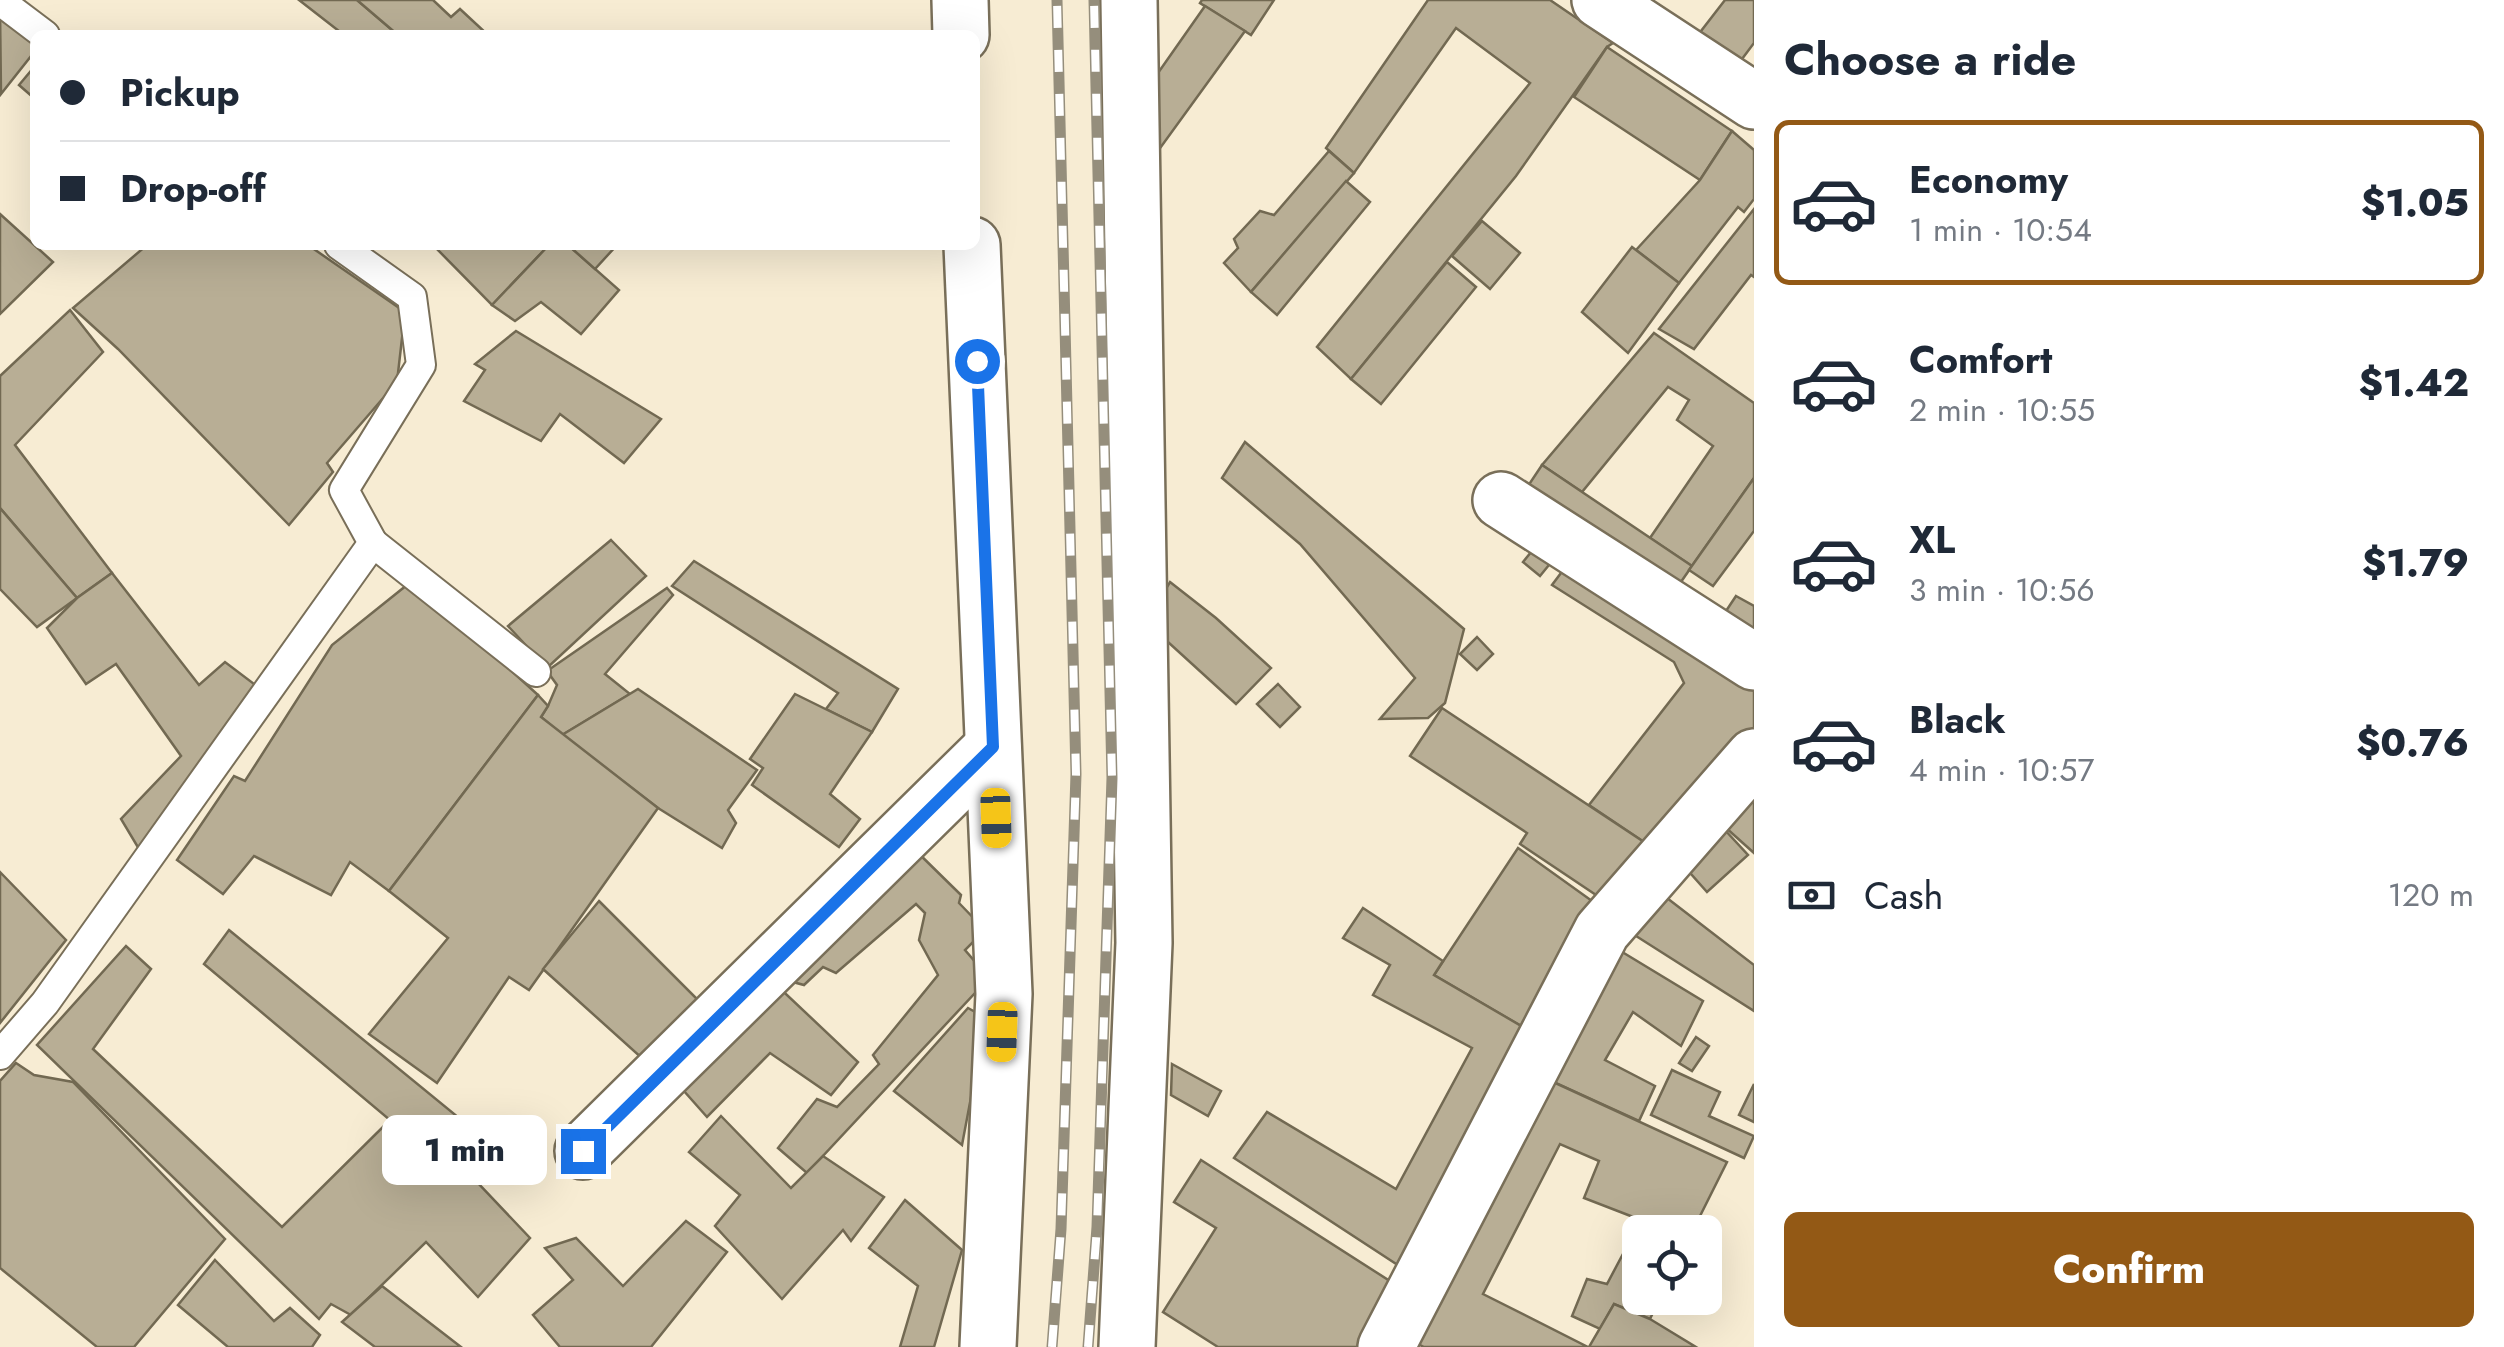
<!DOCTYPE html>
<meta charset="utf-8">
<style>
:root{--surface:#fff;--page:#f2f2f3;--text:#1f2937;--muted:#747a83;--line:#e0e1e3;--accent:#935915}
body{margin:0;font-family:Jost,sans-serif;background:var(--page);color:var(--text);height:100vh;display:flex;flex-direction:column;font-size:38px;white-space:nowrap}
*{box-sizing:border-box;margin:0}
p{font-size:32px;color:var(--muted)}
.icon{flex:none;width:55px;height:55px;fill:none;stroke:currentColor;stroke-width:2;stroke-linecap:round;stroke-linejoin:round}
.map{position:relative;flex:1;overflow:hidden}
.details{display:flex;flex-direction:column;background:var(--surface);width:750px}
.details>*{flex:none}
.banner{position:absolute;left:30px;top:30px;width:950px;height:220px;border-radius:15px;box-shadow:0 10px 40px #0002;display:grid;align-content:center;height:220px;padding:0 30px;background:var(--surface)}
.tools{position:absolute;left:1622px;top:1215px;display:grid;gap:20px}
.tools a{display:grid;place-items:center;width:100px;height:100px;border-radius:15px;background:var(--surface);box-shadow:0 10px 40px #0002;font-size:50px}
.end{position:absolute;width:45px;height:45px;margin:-22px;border:12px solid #1a73e8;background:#fff;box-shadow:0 0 0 5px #fff}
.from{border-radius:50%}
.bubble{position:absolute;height:70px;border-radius:15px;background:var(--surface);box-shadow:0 10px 40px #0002;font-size:32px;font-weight:800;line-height:70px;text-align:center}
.car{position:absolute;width:30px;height:60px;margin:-30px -15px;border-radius:12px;box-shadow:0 0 8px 2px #0007;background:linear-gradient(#f5c518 24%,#345 0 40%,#f5c518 0 76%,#345 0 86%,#f5c518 0)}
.banner b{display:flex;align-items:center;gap:35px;height:95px;font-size:38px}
.banner b+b{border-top:2px solid var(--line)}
.banner i{width:25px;height:25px;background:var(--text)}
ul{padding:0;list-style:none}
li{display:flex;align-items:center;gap:30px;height:165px;margin:0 20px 15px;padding:0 10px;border:5px solid transparent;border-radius:15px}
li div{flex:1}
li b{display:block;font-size:38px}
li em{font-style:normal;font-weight:800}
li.on{border-color:var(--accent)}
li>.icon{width:90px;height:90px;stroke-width:1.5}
h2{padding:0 30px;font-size:45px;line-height:120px}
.pay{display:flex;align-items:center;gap:25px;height:110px;padding:0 30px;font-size:38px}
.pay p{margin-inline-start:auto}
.action{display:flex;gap:20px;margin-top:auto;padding:20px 30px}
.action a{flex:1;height:115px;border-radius:15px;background:var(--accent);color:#fff;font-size:40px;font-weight:800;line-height:115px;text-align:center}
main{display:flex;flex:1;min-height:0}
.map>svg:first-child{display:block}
.building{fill:#b8ae95;stroke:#726952;stroke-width:2.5}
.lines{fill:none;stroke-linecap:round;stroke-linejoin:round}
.lane-casing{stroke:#796f59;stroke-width:32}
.street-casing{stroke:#796f59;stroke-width:60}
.lane{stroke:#fff;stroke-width:28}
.street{stroke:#fff;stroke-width:55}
.rail-casing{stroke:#958e7c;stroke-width:11}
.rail{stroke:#fff;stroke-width:8;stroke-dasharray:22;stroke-linecap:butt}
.route{stroke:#1a73e8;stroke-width:12}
</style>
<main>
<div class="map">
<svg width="1754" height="1347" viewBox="0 0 1754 1347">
<rect width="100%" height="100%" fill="#f7ecd3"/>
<g class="building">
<path d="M299,0H357L398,35H344Z"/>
<path d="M357,0H433L451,17L460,9L488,35H398Z"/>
<path d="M1202,0H1274L1251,35L1200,3Z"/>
<path d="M1428,0H1550L1613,43L1607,47L1516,176L1351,379L1317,347L1530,83L1456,28L1354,173L1326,148Z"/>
<path d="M1725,0H1754V43L1733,71L1691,44Z"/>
<path d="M1205,6L1245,31L1150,162L1139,100Z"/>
<path d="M0,8L35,37V51L1,94Z"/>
<path d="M1607,47L1732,131L1700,180L1574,97Z"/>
<path d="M35,66V99L19,85Z"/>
<path d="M1732,131L1754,150V199L1744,212L1738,207L1679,283L1636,250L1700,180Z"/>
<path d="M1329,151L1354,173L1251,292L1224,263L1238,248L1234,239L1260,211L1274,215Z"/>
<path d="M1346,181L1370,202L1277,315L1251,292Z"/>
<path d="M1754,209V277L1751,275L1694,349L1659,329Z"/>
<path d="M0,214L53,262L0,314Z"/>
<path d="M1482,221L1520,253L1490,289L1452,256Z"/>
<path d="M147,245H308L405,312L397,382L327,463L333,472L289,525L118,349L73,308Z"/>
<path d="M433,245H549L492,305Z"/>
<path d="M549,245H568L619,290L581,334L541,302L515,321L492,305Z"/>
<path d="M568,245H617L595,269Z"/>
<path d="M1632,247L1679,283L1628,353L1582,312Z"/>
<path d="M1447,262L1476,287L1381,404L1351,379Z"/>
<path d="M70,310L103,352L15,445L112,573L77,598L0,508V376Z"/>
<path d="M516,331L661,419L624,463L560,414L541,441L464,401L485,370L475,364Z"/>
<path d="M1654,333L1754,403V478L1692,566L1650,538L1713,446L1677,420L1689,400L1668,387L1582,492L1542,465Z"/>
<path d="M1245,442L1464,629L1445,703L1428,718L1380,719L1415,678L1300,544L1222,478Z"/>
<path d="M1542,465L1692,566L1667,602L1518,501Z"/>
<path d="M1754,478V531L1713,586L1689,570Z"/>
<path d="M0,508L77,598L37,627L0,589Z"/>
<path d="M611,540L646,576L547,668L508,626Z"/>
<path d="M1536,546L1553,560L1540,576L1523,562Z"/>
<path d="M1576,553L1754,675V742L1650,846L1589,805L1684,683L1674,662L1552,585Z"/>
<path d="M694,561L898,689L872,732L826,709L838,693L672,586Z"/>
<path d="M112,573L199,685L225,662L262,690L139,849L121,819L181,756L116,664L86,684L47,628L77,598Z"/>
<path d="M412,581L538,695L389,891L350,862L331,895L254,856L223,894L177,860L234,776L245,781L332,645Z"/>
<path d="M1170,582L1216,618L1271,668L1236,704L1146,622Z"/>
<path d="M667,588L673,595L605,674L630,694L562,735L541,717L548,706L557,685L547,671Z"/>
<path d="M1736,596L1754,606V649L1716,626Z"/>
<path d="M1477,637L1493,654L1477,670L1460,654Z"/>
<path d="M1278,684L1300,707L1280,727L1257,704Z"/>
<path d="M638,689L757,770L728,810L736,823L722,848L658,808L562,735Z"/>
<path d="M795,694L872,732L830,794L860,819L839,847L752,785L763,768L750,759Z"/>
<path d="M538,695L548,706L541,717L658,808L529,990L509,977L437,1083L369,1034L448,938L389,891Z"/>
<path d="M1442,708L1650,846L1611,905L1520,844L1527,833L1410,756Z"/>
<path d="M1754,789V853L1725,827Z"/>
<path d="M1724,829L1748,855L1707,892L1684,866Z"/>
<path d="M910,845L961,895L959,903L985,930L965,950L989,978L807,1173L778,1148L817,1099L837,1107L879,1064L873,1055L938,975L919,940L925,913L916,904L836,973L823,967L804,985L782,979Z"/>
<path d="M1518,848L1606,911L1526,1029L1434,975Z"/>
<path d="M0,872L66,940L0,1023Z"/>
<path d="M1654,888L1754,965V1011L1625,929Z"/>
<path d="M599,901L709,1011L654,1069L543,969Z"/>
<path d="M1363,908L1443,961L1434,975L1535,1034L1410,1273L1234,1158L1267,1112L1396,1189L1472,1048L1373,995L1390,965L1343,938Z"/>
<path d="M229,930L464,1122L442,1145L530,1238L478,1297L426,1242L351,1315L331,1304L319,1319L37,1045L126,946L151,969L93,1049L282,1227L390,1120L204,964Z"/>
<path d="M1609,944L1703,1001L1681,1046L1633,1012L1605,1060L1655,1086L1639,1121L1538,1075Z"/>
<path d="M770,979L858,1062L831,1095L770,1053L707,1117L676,1082Z"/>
<path d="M968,1008L986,1018L962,1145L894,1091Z"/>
<path d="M1696,1037L1709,1046L1692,1071L1679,1063Z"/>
<path d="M16,1063L34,1075L73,1082L225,1239L134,1347H97L0,1268V1081Z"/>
<path d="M1172,1064L1221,1091L1208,1116L1171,1095Z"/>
<path d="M1672,1070L1720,1092L1709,1116L1754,1136L1744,1158L1651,1115Z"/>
<path d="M1538,1075L1727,1162L1692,1232H1640V1298H1660L1650,1319L1614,1304L1600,1329L1572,1316L1587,1279L1607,1284L1641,1220L1584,1198L1599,1161L1560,1144L1483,1294L1588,1347H1424L1402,1336Z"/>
<path d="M1754,1084V1122L1739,1115Z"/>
<path d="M721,1116L791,1188L823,1156L884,1197L851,1241L843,1230L782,1299L715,1226L740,1195L689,1152Z"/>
<path d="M1201,1160L1407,1292L1372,1347H1218L1163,1312L1216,1228L1174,1202Z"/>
<path d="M905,1200L962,1250L934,1347H900L918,1286L869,1248Z"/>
<path d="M686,1221L727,1252L651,1347H560L533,1315L573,1280L545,1248L576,1238L623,1286Z"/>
<path d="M215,1260L274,1321L290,1308L320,1335L312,1347H228L178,1305Z"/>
<path d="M382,1286L461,1347H375L342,1322Z"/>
<path d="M1614,1304L1650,1319L1696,1347H1589Z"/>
</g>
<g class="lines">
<g class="lane-casing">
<g id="lane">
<path d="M0,1L45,35"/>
<path d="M373,543L536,672"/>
<path d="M0,1055L45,1003L373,543L344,490L421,365L412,297L339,245"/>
</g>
</g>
<g class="street-casing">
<g id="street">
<path d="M960,0L961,35"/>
<path d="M1600,0L1754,101"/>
<path d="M972,245L1004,994L988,1347"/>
<path d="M1501,500L1754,662"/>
<path d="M583,1151L993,747"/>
<path d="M1127,1347L1144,943L1129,0"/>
<path d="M1386,1347L1602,931L1754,757"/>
</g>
</g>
<use href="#lane" class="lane"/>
<use href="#street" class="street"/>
<g class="rail-casing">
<g id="rail">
<path d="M1052,1347L1061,1229L1076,774L1057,0"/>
<path d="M1088,1347L1097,1227L1112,778L1094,0"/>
</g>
</g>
<use href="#rail" class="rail"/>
</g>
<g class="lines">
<path class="route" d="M583,1151L993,747L977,361"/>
</g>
</svg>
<div class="tools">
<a><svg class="icon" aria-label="locate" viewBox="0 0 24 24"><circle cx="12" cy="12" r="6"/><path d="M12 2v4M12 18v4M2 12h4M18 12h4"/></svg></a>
</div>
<i class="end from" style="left:977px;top:361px"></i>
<i class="end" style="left:583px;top:1151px"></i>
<div class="bubble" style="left:382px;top:1115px;width:165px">1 min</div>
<i class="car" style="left:996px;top:818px;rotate:178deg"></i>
<i class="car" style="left:1002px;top:1032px;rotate:182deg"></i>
<div class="banner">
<b><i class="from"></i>Pickup</b>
<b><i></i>Drop-off</b>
</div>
</div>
<section class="details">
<h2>Choose a ride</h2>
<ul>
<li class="on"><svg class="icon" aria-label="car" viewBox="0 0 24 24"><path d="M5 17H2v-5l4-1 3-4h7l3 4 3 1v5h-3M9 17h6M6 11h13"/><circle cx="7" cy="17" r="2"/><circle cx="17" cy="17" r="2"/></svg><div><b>Economy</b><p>1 min · 10:54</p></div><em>$1.05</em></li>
<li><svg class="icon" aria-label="car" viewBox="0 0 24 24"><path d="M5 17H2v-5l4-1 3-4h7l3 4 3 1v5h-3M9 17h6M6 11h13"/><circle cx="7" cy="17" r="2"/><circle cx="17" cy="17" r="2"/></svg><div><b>Comfort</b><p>2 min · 10:55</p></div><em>$1.42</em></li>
<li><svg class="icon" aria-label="car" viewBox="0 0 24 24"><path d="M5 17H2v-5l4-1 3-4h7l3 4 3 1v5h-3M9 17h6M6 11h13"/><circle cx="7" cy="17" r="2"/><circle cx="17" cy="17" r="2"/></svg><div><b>XL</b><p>3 min · 10:56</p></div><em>$1.79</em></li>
<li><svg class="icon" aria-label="car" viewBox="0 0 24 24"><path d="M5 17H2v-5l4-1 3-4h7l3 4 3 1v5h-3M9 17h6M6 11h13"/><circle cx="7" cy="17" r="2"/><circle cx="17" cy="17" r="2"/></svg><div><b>Black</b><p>4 min · 10:57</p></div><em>$0.76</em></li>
</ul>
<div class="pay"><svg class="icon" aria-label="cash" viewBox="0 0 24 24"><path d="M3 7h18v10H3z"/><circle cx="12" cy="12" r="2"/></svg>Cash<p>120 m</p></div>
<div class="action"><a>Confirm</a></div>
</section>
</main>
